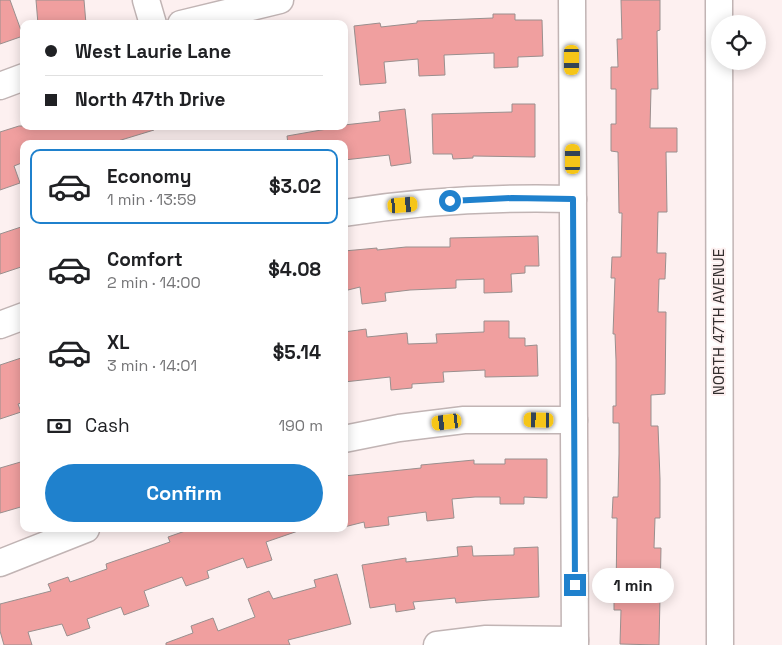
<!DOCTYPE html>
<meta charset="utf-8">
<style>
:root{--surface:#fff;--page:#f6f6f6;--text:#202124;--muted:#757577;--line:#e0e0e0;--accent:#1f81cd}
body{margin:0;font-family:"Space Grotesk",sans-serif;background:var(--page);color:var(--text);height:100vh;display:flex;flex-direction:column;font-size:19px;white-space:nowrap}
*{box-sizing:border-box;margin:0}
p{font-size:16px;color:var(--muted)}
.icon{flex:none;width:28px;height:28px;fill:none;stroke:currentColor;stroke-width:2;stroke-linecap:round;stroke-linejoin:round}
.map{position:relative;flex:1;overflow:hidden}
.details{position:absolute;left:20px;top:140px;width:328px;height:392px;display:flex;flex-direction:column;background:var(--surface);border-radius:10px;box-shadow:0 2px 12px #0003}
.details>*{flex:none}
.banner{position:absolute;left:20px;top:20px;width:328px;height:110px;border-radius:10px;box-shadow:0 2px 12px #0003;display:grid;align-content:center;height:110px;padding:0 25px;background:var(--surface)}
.buttons{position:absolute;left:711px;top:15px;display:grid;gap:10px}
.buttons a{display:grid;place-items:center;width:55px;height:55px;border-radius:50%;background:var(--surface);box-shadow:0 2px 12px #0003;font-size:25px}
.end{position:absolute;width:22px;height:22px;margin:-11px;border:6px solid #1f81cd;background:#fff;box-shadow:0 0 0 2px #fff}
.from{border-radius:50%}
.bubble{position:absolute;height:35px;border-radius:18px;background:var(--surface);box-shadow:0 2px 12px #0003;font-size:16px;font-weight:600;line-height:35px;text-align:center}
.car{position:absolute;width:15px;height:30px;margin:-15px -8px;border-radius:6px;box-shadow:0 0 4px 1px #0007;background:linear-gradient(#f5c518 24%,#345 0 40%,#f5c518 0 76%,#345 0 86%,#f5c518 0)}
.banner b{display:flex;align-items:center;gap:18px;height:48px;font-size:19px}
.banner b+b{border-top:1px solid var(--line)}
.banner i{width:12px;height:12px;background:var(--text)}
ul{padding:9px 0 0;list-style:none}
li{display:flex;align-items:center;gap:15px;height:75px;margin:0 10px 8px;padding:0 15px;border:2px solid transparent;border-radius:10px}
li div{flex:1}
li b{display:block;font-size:19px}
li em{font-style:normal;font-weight:600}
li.on{border-color:var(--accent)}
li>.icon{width:45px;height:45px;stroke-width:1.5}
.pay{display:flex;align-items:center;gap:12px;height:55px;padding:0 25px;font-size:19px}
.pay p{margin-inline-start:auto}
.action{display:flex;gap:10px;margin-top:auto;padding:10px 25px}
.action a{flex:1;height:58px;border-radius:30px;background:var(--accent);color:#fff;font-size:20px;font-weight:600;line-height:58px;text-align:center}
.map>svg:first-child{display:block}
.building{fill:#f09f9f;stroke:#9a8f8e}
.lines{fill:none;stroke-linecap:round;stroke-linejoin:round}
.minor-casing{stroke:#c1b4b4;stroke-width:29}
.minor{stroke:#fff;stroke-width:26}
.route{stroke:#1f81cd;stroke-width:6}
.labels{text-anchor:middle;stroke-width:4;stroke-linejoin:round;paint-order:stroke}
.street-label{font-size:15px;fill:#332e2e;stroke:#fdf0f0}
</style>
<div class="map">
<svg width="782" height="645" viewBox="0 0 782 645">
<rect width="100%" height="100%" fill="#fdf0f0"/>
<g class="building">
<path d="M0,0H10L23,36L0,44Z"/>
<path d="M36,0H84L86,24H38Z"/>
<path d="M621,0H660V30L657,31L658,89H651L650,128H677V152H666L667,212H658L657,253H666L665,279H659L658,312H666L665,394L651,395V426H658L660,479V518H655L654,548H661L659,645L620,644L621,610H614V593H616L617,518H612L613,497H618L619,454V423H613V406H616V360L615,334H613L615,278H611L612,257H621L622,213H619L618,152L611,151V124H616V89H611V67H618L617,39H622Z"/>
<path d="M493,14H515V20H542L543,56L518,57V67L494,68V53L444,55L445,75L419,76L418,59L384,62L386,83L360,85L354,26L380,23L381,27L417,23V21L493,18Z"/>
<path d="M512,104H535V157L473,156V158L453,159L452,154H433L432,114L512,112Z"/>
<path d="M405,109L411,163L391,166L389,155L344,160V144H288L287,136L344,126V125L380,121L379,112Z"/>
<path d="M19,126H154V130L108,144H24V162L14,166L20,183L0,190V132Z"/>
<path d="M24,226V266L0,274V234Z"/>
<path d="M538,236L539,266H525V273L511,274L512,292L484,293V279L456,280V288L410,290L385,293L386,301L362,304L360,287L344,291V251L377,248V250L406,247H450V238Z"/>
<path d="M484,321H509V338H525V346L537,345L538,376L485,377V370L443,372L444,382L412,384V388L391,390L390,377L344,382V332L366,329L367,337L407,333L408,344L437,343L436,334L484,332Z"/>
<path d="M24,357V402L18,404L21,412L0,419V365Z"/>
<path d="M505,459H547V498L524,497V504H500V497H475L452,499L454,518L427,521L426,512L388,517L389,525L365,528L364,522L344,527V476L421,468V465L474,460V464H505Z"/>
<path d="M24,461V506L0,513V468Z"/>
<path d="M191,529H298V531L266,542L272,560L247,568L243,558L207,571L209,578L186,586L182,577L144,591L149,606L124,615L121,607L87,619L90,628L67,636L62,624L28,632L32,645H4L0,631V604L51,591L48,584L68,577L70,582L107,569L106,564L170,542L168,537Z"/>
<path d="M472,546L473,556L514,555V548L538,547L539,597L489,600L456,603L455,598L413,602L415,609L396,612L395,604L370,608L362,565L406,558V562L458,556L457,547Z"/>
<path d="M337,574L351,624L288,640L290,645H166V643L193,633L191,626L213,618L218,631L255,617L248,599L269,591L273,599L316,587L314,580Z"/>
</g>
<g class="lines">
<g class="minor-casing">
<g id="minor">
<path d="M146,0L153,24"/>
<path d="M572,0L575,645"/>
<path d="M719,0L720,645"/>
<path d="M181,24L280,0"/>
<path d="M0,86L24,77"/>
<path d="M344,213C420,201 496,197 573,199"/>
<path d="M0,325L24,316"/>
<path d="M344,439L399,428L464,420H574"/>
<path d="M0,563L86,529"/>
<path d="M437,645L486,639L575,640"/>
</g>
</g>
<use href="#minor" class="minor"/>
</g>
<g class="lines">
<path class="route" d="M450,201L512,198L573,199L575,585"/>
</g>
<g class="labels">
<g class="street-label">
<text transform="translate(719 322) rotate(-90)" y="5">NORTH 47TH AVENUE</text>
</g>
</g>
</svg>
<div class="buttons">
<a><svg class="icon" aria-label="locate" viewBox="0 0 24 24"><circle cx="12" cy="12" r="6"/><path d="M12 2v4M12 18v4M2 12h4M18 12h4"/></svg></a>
</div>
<i class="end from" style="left:450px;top:201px"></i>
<i class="end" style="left:575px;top:585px"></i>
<div class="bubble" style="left:592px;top:568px;width:82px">1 min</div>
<i class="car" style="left:572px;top:60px;rotate:180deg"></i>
<i class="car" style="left:573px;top:159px;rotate:0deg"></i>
<i class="car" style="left:403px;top:205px;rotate:85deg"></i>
<i class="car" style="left:539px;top:420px;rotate:271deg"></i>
<i class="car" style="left:447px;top:422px;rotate:263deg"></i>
<div class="banner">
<b><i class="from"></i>West Laurie Lane</b>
<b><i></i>North 47th Drive</b>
</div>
<section class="details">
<ul>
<li class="on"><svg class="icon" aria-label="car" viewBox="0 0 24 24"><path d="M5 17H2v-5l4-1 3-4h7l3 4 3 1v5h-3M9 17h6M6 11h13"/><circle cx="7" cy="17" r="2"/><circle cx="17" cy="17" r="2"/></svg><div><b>Economy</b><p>1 min · 13:59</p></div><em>$3.02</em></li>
<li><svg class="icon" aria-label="car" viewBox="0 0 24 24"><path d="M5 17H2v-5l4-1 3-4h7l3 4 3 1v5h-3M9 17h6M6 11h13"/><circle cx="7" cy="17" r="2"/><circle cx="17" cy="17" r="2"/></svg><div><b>Comfort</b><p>2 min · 14:00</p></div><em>$4.08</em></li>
<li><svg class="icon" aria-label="car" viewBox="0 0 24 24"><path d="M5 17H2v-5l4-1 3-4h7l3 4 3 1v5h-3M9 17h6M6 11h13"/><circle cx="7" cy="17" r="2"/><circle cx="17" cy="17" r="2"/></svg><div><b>XL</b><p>3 min · 14:01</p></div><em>$5.14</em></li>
</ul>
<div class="pay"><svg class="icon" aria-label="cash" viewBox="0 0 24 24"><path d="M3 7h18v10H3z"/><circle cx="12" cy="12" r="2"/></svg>Cash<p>190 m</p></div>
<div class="action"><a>Confirm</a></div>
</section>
</div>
